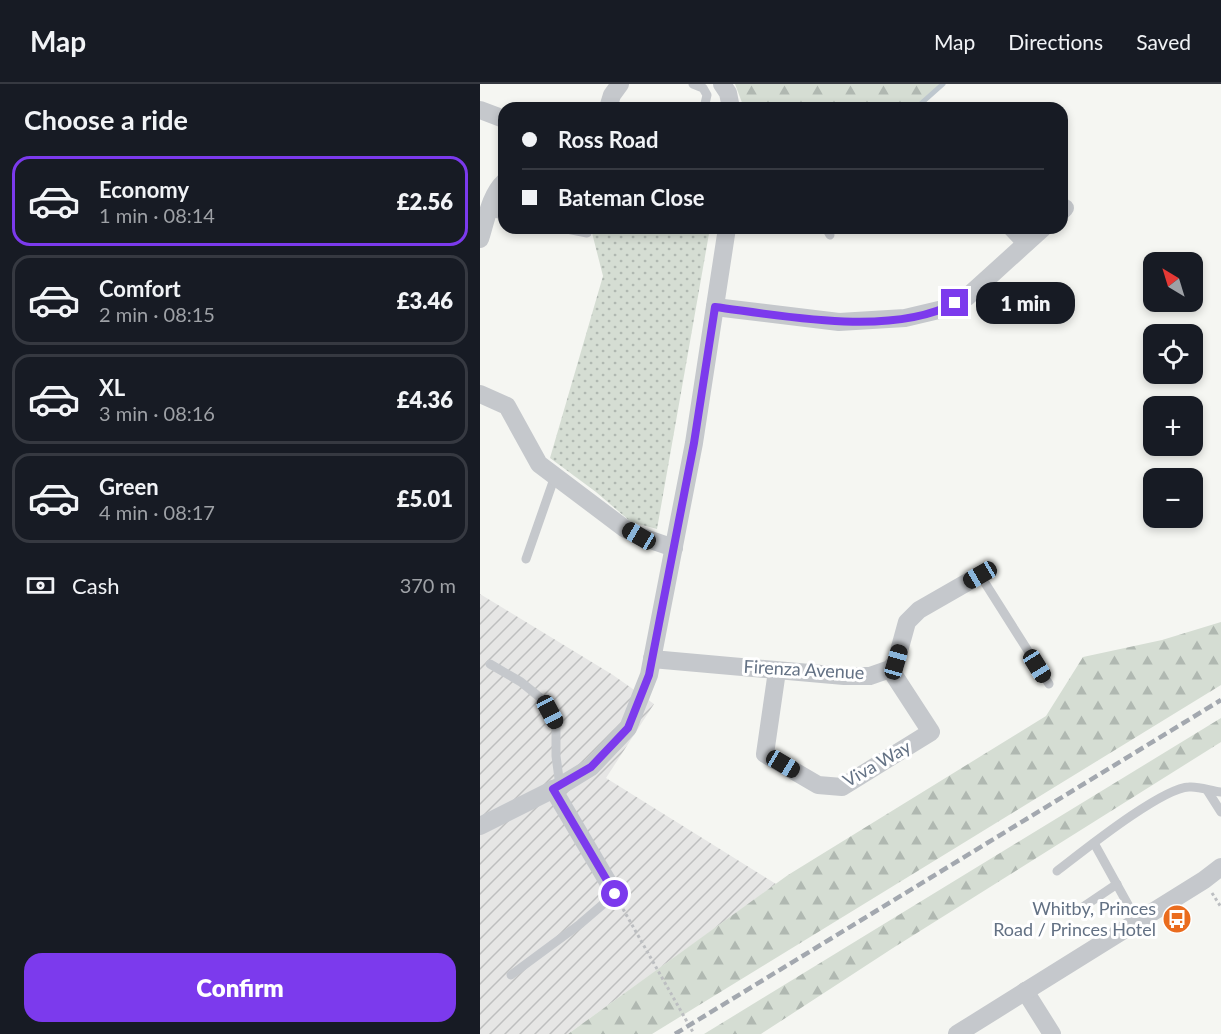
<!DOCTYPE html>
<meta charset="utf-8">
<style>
:root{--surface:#171b24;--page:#242831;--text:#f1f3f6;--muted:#9ea1a6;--line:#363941;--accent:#7c3aed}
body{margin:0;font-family:Lato,sans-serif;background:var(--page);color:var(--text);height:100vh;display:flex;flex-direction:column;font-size:22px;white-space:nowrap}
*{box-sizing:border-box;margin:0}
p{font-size:20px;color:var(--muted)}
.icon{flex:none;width:33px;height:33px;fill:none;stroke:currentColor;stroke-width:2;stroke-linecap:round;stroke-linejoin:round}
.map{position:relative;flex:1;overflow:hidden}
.sheet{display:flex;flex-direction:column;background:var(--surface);width:480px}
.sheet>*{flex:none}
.top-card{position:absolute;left:18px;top:18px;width:570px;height:132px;border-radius:18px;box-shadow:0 3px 9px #0003;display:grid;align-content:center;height:132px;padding:0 24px;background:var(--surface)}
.needle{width:39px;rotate:322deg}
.controls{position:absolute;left:663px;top:168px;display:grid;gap:12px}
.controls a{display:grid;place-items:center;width:60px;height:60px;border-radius:12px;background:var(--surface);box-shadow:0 3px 9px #0003;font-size:30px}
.end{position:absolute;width:27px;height:27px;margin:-14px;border:8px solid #7c3aed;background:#fff;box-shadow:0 0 0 3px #fff}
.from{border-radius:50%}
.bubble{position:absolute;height:42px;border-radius:18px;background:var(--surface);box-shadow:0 3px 9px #0003;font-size:20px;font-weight:800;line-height:42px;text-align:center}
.car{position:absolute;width:18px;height:36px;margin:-18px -9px;border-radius:8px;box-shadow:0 0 4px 2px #0007;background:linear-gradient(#222 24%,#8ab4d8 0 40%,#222 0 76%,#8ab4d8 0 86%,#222 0)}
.top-card b{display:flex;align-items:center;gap:21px;height:57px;font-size:22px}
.top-card b+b{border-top:2px solid var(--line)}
.top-card i{width:15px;height:15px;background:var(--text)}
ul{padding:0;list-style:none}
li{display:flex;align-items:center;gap:18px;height:90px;margin:0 12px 9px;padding:0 12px;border:3px solid var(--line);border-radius:18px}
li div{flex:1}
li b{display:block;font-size:22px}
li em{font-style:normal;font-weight:800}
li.on{border-color:var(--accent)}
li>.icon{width:54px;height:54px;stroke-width:1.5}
h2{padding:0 24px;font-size:27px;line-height:72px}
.pay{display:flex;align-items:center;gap:15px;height:66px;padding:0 24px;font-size:22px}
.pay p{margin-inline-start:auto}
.cta{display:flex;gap:12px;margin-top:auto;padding:12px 24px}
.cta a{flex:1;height:69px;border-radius:18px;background:var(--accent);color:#fff;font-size:24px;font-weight:800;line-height:69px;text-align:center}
header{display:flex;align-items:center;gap:36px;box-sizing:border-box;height:84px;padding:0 30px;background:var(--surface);border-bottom:2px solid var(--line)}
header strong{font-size:28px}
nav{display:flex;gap:33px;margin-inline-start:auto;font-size:21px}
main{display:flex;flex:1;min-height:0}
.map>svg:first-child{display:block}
.industrial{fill:url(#industrial-furrows)}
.grass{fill:url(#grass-dots)}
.forest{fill:url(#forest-firs)}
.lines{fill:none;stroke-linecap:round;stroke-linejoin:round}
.stream{stroke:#bec7ce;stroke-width:5}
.path{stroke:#bcbec1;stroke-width:3;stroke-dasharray:3 3;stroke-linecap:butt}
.service{stroke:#c5c8cc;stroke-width:9}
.minor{stroke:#c5c8cc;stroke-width:18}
.rail{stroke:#a3a8af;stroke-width:4.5;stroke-dasharray:9 4.5;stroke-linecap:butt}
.route{stroke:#7c3aed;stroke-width:8}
.labels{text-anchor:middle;stroke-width:6;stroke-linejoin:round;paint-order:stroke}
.street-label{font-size:18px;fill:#637184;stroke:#fff}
.poi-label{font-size:18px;fill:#637184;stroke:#fff;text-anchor:end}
</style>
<header>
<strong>Map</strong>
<nav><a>Map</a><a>Directions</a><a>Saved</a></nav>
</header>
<main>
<section class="sheet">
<h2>Choose a ride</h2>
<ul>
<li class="on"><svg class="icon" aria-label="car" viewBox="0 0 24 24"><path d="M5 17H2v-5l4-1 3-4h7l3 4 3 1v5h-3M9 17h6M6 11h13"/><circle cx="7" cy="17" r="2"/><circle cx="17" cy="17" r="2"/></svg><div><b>Economy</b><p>1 min · 08:14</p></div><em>£2.56</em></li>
<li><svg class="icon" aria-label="car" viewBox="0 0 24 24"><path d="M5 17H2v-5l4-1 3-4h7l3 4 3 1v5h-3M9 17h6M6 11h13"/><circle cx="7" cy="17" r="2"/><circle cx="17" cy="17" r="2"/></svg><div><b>Comfort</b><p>2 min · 08:15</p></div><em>£3.46</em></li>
<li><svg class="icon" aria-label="car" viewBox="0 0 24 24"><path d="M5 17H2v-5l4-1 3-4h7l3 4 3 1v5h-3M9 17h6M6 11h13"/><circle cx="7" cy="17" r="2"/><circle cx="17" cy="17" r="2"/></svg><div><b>XL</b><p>3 min · 08:16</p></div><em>£4.36</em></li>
<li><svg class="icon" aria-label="car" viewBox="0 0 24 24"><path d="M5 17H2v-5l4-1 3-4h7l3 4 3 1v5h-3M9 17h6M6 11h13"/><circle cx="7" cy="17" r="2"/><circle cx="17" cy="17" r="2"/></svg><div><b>Green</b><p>4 min · 08:17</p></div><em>£5.01</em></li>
</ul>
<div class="pay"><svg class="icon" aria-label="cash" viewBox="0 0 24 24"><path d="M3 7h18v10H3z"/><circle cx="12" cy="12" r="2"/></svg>Cash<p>370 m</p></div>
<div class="cta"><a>Confirm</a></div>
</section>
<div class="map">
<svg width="741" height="950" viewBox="0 0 741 950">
<defs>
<pattern id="industrial-furrows" width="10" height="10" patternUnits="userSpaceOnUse" patternTransform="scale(1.5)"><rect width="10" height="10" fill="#e6e6e5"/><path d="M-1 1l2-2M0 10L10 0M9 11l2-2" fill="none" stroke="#bebfbf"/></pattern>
<pattern id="grass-dots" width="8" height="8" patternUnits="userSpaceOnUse" patternTransform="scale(1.5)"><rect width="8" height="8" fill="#d5ddd3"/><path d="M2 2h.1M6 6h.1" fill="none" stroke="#b0b8b1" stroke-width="1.8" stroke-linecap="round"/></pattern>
<pattern id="forest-firs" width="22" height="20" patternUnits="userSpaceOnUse" patternTransform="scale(1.5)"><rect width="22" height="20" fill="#d5ddd3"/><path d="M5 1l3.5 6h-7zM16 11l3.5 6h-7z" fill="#b0b8b1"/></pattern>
</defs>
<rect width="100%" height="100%" fill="#f5f6f2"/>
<path class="industrial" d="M0,510L133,591L174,620L126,694L296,800L88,950H0Z"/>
<path class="grass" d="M109,144H184L197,149L209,144H230L177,445L151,438L116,408L70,374L123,192L111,145Z"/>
<g class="forest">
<path d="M255,0H463L436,24H264Z"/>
<path d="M741,538V601L172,950H88L308,791L566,632L603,573L682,556Z"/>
<path d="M741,634V658L413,864L281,950H224Z"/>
</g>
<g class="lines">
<path class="stream" d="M436,24L463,0"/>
<g class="path">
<path d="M732,809L741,823"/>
<path d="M143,825L214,950"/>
</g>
<g class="service">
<path d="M213,0L223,4L227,11L224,24"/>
<path d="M9,128L24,131"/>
<path d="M82,144L107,149"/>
<path d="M346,144L350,151"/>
<path d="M46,475L75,392"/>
<path d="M500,491L569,600"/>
<path d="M10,580L41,598L63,616L76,641V672L80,702"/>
<path d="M727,706L741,728"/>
<path d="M614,759L657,837"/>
<path d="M577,787C602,768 681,704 709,703C719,702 731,707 741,708"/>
<path d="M600,825L637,800"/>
<path d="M31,891L100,840L135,810"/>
</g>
<g class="minor">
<path d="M242,0L248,9L251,24"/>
<path d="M128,24L132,11L140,0"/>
<path d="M0,26L24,35"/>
<path d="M582,127L585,124"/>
<path d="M532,144L546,159"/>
<path d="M0,155C6,137 10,111 24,98"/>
<path d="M235,223L359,238L425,234L463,225L487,213L563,144"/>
<path d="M0,310L27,322L59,380L144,444L159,452L194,464"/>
<path d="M172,575L364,592H390L410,585L416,578L427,538L439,526L500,491"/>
<path d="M297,587L285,670L338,701L362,703L451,648L410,585"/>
<path d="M73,705L135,810"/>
<path d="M0,742L80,702L111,683L148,644L169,591L214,359L247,144"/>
<path d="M545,907L572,950"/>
<path d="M477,950L724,796L741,783"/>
</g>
<path class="rail" d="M195,950L741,616"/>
</g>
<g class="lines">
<path class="route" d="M135,810L73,705L111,683L148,644L169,591L214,359L235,223C304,232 412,253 475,219"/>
</g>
<defs>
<g id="bus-disc" transform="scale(1.5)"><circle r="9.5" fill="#ea6c1e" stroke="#fff"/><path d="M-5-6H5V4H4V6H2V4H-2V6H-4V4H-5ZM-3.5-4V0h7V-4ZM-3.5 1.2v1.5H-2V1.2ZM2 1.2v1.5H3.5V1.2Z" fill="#fff"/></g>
</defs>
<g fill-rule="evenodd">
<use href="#bus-disc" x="697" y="835"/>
</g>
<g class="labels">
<g class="street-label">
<text transform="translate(324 586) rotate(3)" y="6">Firenza Avenue</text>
<text transform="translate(397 680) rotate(-30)" y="6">Viva Way</text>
</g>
<g class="poi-label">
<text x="676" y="831">Whitby, Princes<tspan x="676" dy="21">Road / Princes Hotel</tspan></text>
</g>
</g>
</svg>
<div class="controls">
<a><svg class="needle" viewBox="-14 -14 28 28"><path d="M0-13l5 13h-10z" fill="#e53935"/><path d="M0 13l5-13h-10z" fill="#9ea1a6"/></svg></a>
<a><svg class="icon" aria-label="locate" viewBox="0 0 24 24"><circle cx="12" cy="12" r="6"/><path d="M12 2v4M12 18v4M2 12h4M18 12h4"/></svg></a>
<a>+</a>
<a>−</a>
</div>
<i class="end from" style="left:135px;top:810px"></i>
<i class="end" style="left:475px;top:219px"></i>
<div class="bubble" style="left:496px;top:198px;width:99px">1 min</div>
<i class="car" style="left:159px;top:452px;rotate:300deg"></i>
<i class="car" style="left:500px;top:491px;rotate:240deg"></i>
<i class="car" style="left:416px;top:578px;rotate:16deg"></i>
<i class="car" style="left:557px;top:582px;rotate:148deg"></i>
<i class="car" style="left:70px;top:628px;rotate:152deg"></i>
<i class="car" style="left:303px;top:680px;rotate:121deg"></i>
<div class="top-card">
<b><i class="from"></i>Ross Road</b>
<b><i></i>Bateman Close</b>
</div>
</div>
</main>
